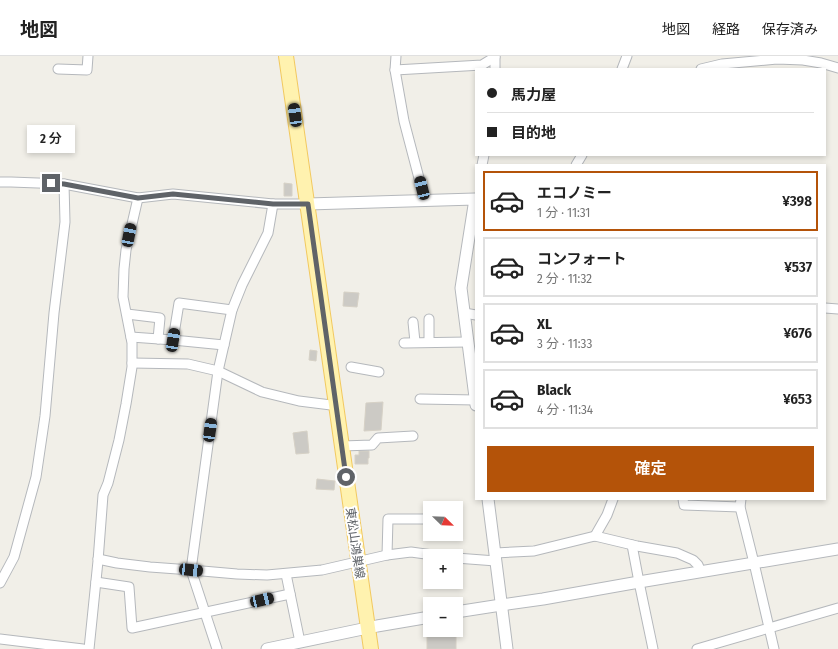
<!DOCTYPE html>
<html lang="ja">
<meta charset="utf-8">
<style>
:root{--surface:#fff;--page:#f6f6f6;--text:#222;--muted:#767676;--line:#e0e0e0;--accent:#b45309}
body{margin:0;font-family:"Fira Sans Condensed","Noto Sans JP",sans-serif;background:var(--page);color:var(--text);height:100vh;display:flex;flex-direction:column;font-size:15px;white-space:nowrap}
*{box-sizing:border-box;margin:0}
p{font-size:13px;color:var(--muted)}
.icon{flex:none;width:22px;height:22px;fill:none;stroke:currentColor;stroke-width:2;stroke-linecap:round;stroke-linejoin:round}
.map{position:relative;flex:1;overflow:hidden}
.side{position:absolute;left:475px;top:108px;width:351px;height:336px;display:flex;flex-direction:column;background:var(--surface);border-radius:0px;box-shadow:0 2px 6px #0003}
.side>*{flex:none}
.banner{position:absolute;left:475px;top:12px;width:351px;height:88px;border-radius:0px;box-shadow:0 2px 6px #0003;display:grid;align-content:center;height:88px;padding:0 12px;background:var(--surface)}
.needle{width:26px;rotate:113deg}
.controls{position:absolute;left:423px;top:445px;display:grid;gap:8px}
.controls a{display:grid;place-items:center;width:40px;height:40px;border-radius:0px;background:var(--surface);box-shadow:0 2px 6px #0003;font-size:20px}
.end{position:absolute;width:18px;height:18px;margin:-9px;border:5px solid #5f6368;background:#fff;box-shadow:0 0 0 2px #fff}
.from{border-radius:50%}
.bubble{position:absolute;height:28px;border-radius:0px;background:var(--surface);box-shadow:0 2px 6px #0003;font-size:13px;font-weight:600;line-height:28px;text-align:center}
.car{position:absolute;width:12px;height:24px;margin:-12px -6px;border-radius:5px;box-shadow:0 0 3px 1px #0007;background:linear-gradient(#222 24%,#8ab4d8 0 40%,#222 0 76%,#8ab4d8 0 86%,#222 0)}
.banner b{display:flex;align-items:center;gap:14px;height:38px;font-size:15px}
.banner b+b{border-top:1px solid var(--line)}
.banner i{width:10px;height:10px;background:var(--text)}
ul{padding:7px 0 0;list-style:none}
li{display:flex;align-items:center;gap:12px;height:60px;margin:0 8px 6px;padding:0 4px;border:2px solid var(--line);border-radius:0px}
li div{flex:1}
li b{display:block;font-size:15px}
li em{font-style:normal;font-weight:600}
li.active{border-color:var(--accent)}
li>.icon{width:36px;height:36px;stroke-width:1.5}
.cta{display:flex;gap:8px;margin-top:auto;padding:8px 12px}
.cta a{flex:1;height:46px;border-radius:0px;background:var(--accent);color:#fff;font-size:16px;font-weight:600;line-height:46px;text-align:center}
header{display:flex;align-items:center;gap:24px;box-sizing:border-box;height:56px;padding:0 20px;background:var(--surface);border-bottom:1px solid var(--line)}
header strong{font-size:19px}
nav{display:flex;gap:22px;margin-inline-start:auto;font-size:14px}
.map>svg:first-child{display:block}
.building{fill:#cccac5;stroke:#d6d1c6}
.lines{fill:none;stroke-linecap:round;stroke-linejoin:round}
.minor-casing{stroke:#b5b8bc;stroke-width:11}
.tertiary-casing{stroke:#b5b8bc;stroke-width:13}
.primary-casing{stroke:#f2c960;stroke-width:16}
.minor{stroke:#fff;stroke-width:9}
.tertiary{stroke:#fff;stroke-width:11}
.primary{stroke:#fff2af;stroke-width:14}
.route{stroke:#5f6368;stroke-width:5}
.labels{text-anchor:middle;stroke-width:4;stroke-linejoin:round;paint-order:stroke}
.street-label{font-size:12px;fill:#5f6368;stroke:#fff}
</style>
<header>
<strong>地図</strong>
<nav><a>地図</a><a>経路</a><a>保存済み</a></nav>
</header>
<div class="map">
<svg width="838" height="593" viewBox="0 0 838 593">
<rect width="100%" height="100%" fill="#f1efe8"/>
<g class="building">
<path d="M284,127L292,128V140H284Z"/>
<path d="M344,236L359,237L357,251L343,250Z"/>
<path d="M310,294L317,295L316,305L309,304Z"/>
<path d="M383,346L381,374L364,375L366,347Z"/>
<path d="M307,375L309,397L296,398L293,377Z"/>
<path d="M359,395H369V402H368V408H355V399H359Z"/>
<path d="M317,423L335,425L334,434L316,433Z"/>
<path d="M456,576V593H427V578Z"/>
</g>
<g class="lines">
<g class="minor-casing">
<g id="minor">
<path d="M396,0L395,14L404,65L425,145"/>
<path d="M495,0V13"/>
<path d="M58,13L87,14L88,0"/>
<path d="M622,13L627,0"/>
<path d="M701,13L722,8L777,3L803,4L821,7L838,12"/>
<path d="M395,14L482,9L495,1"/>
<path d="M482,109L484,99"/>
<path d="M576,109L582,99"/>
<path d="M0,126H11L64,128L138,142L173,138L273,148H308"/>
<path d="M825,252L838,253"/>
<path d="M464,257L476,259"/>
<path d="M127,258L160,262L158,283"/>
<path d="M429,263V286"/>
<path d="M413,266L415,286"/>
<path d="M131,281L173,284L224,289"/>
<path d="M173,284L179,247L232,254"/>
<path d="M404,287L468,286"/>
<path d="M132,307L188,308L218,315L262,336L299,345L331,349H336"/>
<path d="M351,311L379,316"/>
<path d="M420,343L476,344"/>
<path d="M342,390L372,389L378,382L413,380"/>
<path d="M683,443L684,449L740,451"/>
<path d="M741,443L740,451L754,507L774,593"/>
<path d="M595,480L607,459L613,443"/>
<path d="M632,489L639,526L653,593"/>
<path d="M495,497L534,495L595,480L637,490L677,497L693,504L698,509L701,516"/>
<path d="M387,499L388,463H427"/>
<path d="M456,502L496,505"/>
<path d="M98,503L117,507L150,511L191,514L237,518L267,519L322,514L387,499L411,496L440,500"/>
<path d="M286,518L300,586"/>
<path d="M96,526L129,531L132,572L290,538"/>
<path d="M0,527L14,501L36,421L45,360L54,257L65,166L64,128"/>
<path d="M0,583L83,593"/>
<path d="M89,593L98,505L103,439L108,427L119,384L126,348L132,311V287L123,241L124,213L126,194L138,142"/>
<path d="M217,593L191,514L218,315L232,254L242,229L268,177L273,148"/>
<path d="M697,593L838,552"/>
</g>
</g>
<g class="tertiary-casing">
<g id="tertiary">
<path d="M308,148L475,143L461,232L476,349"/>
<path d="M488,443L507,593"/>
<path d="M456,556L501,549L543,543L639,526L838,493"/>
<path d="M267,593L377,570L430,561"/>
</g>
</g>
<g class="primary-casing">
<path id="primary" d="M286,0L371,593"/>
</g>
<use href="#minor" class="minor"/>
<use href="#tertiary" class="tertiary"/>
<use href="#primary" class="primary"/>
</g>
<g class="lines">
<path class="route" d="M51,127L64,128L138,142L173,138L273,148H308L346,421"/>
</g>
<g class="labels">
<g class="street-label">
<text transform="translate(355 487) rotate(82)" y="4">東松山鴻巣線</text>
</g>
</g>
</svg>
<div class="controls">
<a><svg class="needle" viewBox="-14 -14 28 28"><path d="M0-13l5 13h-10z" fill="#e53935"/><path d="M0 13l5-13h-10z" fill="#767676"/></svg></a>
<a>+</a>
<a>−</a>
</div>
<i class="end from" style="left:346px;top:421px"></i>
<i class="end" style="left:51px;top:127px"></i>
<div class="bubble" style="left:27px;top:69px;width:48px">2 分</div>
<i class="car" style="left:295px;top:59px;rotate:352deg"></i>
<i class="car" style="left:422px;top:132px;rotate:346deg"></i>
<i class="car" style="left:129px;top:179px;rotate:11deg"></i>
<i class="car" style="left:173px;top:284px;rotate:9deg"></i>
<i class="car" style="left:210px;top:374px;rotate:8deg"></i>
<i class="car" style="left:191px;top:514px;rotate:96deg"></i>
<i class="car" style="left:262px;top:544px;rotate:77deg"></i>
<div class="banner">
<b><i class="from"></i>馬力屋</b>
<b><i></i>目的地</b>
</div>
<section class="side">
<ul>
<li class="active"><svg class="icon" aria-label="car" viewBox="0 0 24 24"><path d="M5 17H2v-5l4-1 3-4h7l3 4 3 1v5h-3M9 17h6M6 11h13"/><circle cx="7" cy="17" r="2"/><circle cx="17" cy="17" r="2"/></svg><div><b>エコノミー</b><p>1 分 · 11:31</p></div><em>¥398</em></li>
<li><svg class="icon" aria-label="car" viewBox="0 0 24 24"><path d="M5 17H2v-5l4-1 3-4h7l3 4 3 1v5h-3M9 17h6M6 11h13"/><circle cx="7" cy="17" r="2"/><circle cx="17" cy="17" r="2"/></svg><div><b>コンフォート</b><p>2 分 · 11:32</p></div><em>¥537</em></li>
<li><svg class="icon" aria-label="car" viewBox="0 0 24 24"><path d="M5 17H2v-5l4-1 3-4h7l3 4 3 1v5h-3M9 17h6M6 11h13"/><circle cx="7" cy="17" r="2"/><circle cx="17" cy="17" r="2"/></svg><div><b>XL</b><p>3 分 · 11:33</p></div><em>¥676</em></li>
<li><svg class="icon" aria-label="car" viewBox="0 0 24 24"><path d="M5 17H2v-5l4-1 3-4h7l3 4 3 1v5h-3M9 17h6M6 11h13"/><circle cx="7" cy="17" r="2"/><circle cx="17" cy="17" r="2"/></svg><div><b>Black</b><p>4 分 · 11:34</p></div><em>¥653</em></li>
</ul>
<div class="cta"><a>確定</a></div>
</section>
</div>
